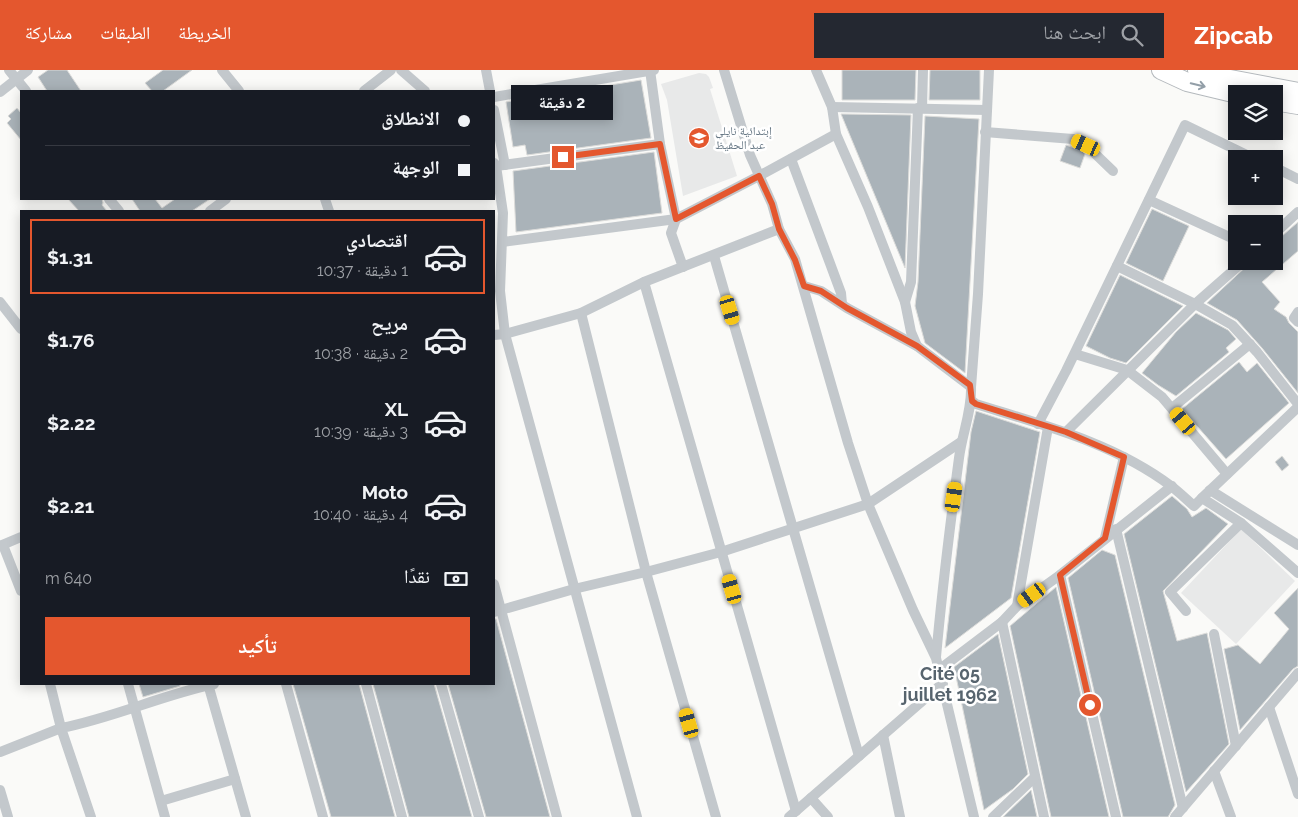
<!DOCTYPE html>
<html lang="ar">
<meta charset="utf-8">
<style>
:root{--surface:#171b24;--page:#242831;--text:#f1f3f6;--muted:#9ea1a6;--line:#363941;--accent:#e4572e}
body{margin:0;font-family:Raleway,"Noto Naskh Arabic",sans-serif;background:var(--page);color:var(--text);direction:rtl;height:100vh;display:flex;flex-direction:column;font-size:19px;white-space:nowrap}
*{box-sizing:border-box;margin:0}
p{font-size:16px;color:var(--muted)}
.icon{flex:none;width:28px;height:28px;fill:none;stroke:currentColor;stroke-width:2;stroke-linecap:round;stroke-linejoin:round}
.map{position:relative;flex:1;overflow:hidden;direction:ltr}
.details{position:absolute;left:20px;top:140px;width:475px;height:475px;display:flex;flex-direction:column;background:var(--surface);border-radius:0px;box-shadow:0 2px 12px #0003;direction:rtl}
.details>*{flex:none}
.hud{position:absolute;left:20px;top:20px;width:475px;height:110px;border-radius:0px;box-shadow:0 2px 12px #0003;direction:rtl;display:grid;align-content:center;height:110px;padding:0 25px;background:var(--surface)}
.controls{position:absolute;left:1228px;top:15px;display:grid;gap:10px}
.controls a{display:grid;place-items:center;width:55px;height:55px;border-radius:0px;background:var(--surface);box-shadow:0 2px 12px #0003;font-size:25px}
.end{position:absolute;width:22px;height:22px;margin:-11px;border:6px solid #e4572e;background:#fff;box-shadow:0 0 0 2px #fff}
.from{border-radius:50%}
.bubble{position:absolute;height:35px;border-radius:0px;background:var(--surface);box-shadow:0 2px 12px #0003;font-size:16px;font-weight:700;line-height:35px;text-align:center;direction:rtl}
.car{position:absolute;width:15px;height:30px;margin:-15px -8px;border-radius:6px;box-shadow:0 0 4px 1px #0007;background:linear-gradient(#f5c518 24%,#345 0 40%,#f5c518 0 76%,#345 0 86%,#f5c518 0)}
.hud b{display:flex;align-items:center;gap:18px;height:48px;font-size:19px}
.hud b+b{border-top:1px solid var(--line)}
.hud i{width:12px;height:12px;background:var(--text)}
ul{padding:9px 0 0;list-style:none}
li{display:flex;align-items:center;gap:15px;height:75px;margin:0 10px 8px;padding:0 15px;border:2px solid transparent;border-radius:0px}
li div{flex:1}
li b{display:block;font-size:19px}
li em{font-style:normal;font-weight:700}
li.on{border-color:var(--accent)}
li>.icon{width:45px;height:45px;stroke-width:1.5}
.pay{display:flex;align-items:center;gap:12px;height:55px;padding:0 25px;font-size:19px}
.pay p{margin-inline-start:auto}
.button{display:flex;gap:10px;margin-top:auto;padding:10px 25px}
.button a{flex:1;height:58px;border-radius:0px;background:var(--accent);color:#fff;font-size:20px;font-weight:700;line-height:58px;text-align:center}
header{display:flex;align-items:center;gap:30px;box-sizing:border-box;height:70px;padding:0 25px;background:var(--accent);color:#fff}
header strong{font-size:24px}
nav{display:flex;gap:28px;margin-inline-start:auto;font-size:18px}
.search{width:350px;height:45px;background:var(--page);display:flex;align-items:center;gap:12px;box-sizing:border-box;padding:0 18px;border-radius:0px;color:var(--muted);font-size:19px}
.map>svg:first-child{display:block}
.built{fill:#e8e9e9}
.building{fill:#aab3b9;stroke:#dcdcda}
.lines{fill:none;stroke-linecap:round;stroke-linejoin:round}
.trunk-casing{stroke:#b4b9bd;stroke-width:20}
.minor{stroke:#c3c8cc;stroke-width:10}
.trunk{stroke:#fff;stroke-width:18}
.oneway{stroke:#939fa8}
.route{stroke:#e4572e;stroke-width:6}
.labels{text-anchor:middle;stroke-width:5;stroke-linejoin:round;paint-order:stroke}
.poi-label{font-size:12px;fill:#657683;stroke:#fff;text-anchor:start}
.district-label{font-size:18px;font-weight:bold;fill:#57646e;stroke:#fff}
</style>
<header>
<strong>Zipcab</strong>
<div class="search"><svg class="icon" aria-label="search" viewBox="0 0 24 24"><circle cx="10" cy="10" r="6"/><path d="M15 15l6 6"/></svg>ابحث هنا</div>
<nav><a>الخريطة</a><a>الطبقات</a><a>مشاركة</a></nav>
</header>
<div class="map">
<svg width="1298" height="747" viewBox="0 0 1298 747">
<rect width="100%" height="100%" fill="#fafaf8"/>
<g class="built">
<path d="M699,3L706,4L709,7L713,18L710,19L737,106L683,126L667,30L661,14Z"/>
<path d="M1241,459L1295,511L1236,574L1181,523Z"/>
</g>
<g class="building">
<path d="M48,0H67L81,21H47L38,7Z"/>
<path d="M163,0H192L163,21H152L145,13Z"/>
<path d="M842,0H916L915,30H842Z"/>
<path d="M930,0H980V30H929Z"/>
<path d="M641,10L651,68L527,85L525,75L513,77L506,32Z"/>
<path d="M17,38L21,43V70L7,53L11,49L8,46Z"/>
<path d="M841,44L911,45L905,198Z"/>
<path d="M925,46L979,49L965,303L925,273L915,236L918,212Z"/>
<path d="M1066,75L1082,81L1085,84L1080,98L1060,91Z"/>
<path d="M654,82L662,143L516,162L513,101Z"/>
<path d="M68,129H102L103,133L102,135L107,141H79Z"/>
<path d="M132,129H155L162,138L175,129H210L192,141H140Z"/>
<path d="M1152,139L1189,156L1163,211L1126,193Z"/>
<path d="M1298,152V181L1262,212L1280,232L1274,239L1286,247L1289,253L1298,262V323L1262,278L1237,250L1207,233L1252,191H1274V173Z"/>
<path d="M1120,205L1183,236L1126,293L1110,288L1086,276Z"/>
<path d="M1196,243L1228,260L1236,269L1226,278L1229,282L1176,326L1158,315L1142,303L1176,262Z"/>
<path d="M1239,292L1247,302L1257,293L1289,333L1226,389L1182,339Z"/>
<path d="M976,341L1040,362L1011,528L945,578L971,362Z"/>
<path d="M1282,386L1289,395L1282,401L1275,392Z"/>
<path d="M1172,426L1187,439L1192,447L1206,438L1228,454L1163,521L1177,571L1207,563L1229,674L1186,722L1124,464Z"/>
<path d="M1102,480L1115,485L1175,735L1168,747H1123L1068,508Z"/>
<path d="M1056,517L1109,747H1051L1010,556Z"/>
<path d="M1298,518V596L1293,599L1240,660L1224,579L1238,575L1260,594L1289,559L1274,543Z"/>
<path d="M494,549H496L550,747H486L448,614H494Z"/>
<path d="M998,564L1028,704L1013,719L984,740L954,597Z"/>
<path d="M139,614H180V616L143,627Z"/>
<path d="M293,614H359L395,747H331Z"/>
<path d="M373,614H434L472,747H409Z"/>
<path d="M1031,720L1037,747H1003Z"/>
</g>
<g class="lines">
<g class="trunk-casing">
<g id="trunk">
<path d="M1161,0L1187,12L1237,24"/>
<path d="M1197,0L1209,5L1298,22"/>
<path d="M1274,31L1298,35"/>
</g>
</g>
<g class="minor">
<path d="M9,0L26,21"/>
<path d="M222,0L239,21"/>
<path d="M401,0L425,21"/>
<path d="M486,0L490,21"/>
<path d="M650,0L660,74L676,149L671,163L683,197"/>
<path d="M724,0L750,85L772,134L779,159L795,189L848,373L868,434L913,540L936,588L974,747"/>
<path d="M364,21L391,0"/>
<path d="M0,22L28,0"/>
<path d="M494,27L654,0"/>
<path d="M832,37L987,40"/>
<path d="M922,38L923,0"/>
<path d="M494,40L505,95"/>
<path d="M985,62L1073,69L1086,75L1113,101"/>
<path d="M836,64L868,137L905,232L911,262L917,276"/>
<path d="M791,89L831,196L841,223L842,234"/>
<path d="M494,93L496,96L503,143L500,221L505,264L637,747"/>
<path d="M496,96L660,74"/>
<path d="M1274,97L1298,109"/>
<path d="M109,129L119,141"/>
<path d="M325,129L329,141"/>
<path d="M1149,130L1236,170"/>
<path d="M210,141L226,129"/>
<path d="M1274,164L1298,142"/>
<path d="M502,172L676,149L759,106L836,64L832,37L816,0"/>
<path d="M714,186L859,686"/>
<path d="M1117,196L1195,234L1232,255L1257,282L1298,334"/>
<path d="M644,212L796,741"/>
<path d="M804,216L821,221L847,238L917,276L971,317"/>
<path d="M0,232L21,259"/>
<path d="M905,232L911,212L918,38"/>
<path d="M1298,242L1294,248L1298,252"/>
<path d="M581,243L646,502L716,747"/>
<path d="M494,265L505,264L581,243L644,212L779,159"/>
<path d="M1075,284L1127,300L1162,327L1227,404"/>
<path d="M972,331L976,334C1043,355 1114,373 1171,416C1179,422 1186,429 1194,436L1202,428L1241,453L1298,503"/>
<path d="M1172,338L1250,274"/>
<path d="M1038,354L1066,301L1185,55L1255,89"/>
<path d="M1066,362L1195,234L1244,191"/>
<path d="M1210,420L1298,475"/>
<path d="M1202,428L1298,337"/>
<path d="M1116,459L1183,738"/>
<path d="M1105,468L1124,387"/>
<path d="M3,475L21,521"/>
<path d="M0,476L21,467"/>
<path d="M1060,505L1116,747"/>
<path d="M494,514L557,747"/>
<path d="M1017,536L1048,357"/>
<path d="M1186,541L1170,522L1241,453"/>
<path d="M494,542L574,519L646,502L721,482L868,434L961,372"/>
<path d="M1002,552L1044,747"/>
<path d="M1214,564L1236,676"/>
<path d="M936,587C942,521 950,455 959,388C962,364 972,341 971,317L978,224L989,0"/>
<path d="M940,599L1002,552L1017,536L1060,505L1172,416"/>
<path d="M128,614L165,747"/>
<path d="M208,614L246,747"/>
<path d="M286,614L323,747"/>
<path d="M366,614L402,747"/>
<path d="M441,614L479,747"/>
<path d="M1269,637L1298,724"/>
<path d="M883,665L900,747"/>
<path d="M0,682L61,658L50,614"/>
<path d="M1214,701L1231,747"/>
<path d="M0,720L8,747"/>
<path d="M811,728L828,747"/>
<path d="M161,731L235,709"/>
<path d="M91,747L61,658C113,648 162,625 214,614"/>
<path d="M789,747L943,613"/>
<path d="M993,747L1035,707"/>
<path d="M1175,747L1298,603"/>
</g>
<use href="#trunk" class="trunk"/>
</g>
<defs><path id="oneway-shaft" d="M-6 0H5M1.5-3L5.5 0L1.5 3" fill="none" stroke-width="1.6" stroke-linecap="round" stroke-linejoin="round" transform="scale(1.25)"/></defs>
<use class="oneway" href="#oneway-shaft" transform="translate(1198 15) rotate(14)"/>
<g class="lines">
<path class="route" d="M563,87L660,74L676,149L759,106L772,134L779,159L795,190L804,216L821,221L847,238L917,276L970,315L972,331L976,334L1066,362L1124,387L1105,468L1060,505L1090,635"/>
</g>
<defs>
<g id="school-disc" transform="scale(1.125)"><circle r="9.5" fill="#e4572e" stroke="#fff"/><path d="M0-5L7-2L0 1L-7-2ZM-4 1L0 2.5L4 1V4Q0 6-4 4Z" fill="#fff"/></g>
</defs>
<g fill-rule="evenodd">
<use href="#school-disc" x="699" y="68"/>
</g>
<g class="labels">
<g class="poi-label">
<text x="715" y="65">إبتدائية نايلي<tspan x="715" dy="14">عبد الحفيظ</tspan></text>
</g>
<g class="district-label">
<text x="950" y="610">Cité 05<tspan x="950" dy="21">juillet 1962</tspan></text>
</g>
</g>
</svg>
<div class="controls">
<a><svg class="icon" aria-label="layers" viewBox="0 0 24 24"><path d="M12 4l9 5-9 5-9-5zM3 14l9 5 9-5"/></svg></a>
<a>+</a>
<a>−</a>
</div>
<i class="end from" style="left:1090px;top:635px"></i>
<i class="end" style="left:563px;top:87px"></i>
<div class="bubble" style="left:511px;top:15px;width:102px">2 دقيقة</div>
<i class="car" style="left:1086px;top:75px;rotate:294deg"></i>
<i class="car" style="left:730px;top:240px;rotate:163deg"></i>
<i class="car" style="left:1183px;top:351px;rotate:320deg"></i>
<i class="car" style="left:954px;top:427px;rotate:8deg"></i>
<i class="car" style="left:732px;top:519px;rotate:344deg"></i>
<i class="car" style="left:1032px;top:525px;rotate:234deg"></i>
<i class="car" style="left:689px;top:653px;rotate:344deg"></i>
<div class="hud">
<b><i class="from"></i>الانطلاق</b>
<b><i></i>الوجهة</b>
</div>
<section class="details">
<ul>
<li class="on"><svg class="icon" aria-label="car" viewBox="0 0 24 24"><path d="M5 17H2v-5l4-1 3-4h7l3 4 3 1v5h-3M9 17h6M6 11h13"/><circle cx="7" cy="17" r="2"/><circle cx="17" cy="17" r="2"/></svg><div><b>اقتصادي</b><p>1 دقيقة · 10:37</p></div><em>$1.31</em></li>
<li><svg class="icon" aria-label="car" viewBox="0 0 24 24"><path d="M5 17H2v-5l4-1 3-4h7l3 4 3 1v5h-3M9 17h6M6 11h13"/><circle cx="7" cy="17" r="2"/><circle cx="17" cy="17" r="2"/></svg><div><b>مريح</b><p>2 دقيقة · 10:38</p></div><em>$1.76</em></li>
<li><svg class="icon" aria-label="car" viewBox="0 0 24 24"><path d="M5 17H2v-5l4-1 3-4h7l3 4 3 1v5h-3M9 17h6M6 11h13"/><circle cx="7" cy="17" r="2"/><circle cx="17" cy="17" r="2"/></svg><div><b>XL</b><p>3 دقيقة · 10:39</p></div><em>$2.22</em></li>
<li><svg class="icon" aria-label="car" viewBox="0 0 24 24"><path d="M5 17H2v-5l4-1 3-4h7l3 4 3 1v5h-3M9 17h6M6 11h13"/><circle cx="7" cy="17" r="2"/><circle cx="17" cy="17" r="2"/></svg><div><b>Moto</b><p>4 دقيقة · 10:40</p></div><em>$2.21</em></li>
</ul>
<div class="pay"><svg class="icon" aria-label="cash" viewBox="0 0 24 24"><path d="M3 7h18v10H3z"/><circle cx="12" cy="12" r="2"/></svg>نقدًا<p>640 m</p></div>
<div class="button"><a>تأكيد</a></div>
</section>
</div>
